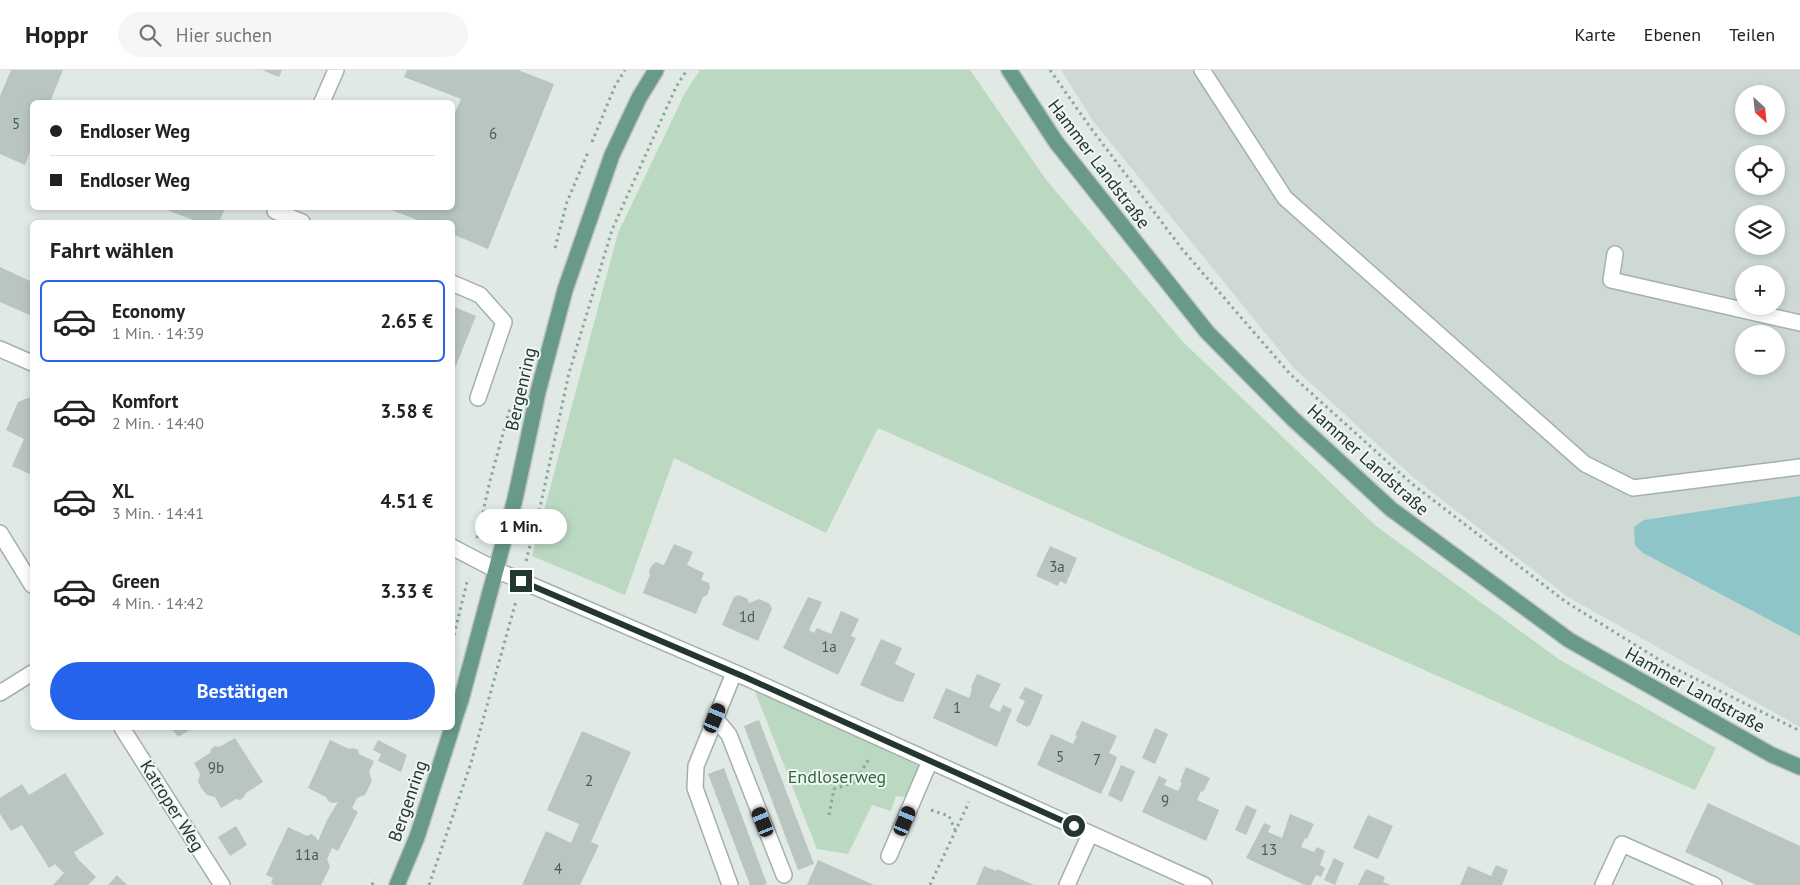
<!DOCTYPE html>
<html lang="de">
<meta charset="utf-8">
<style>
:root{--surface:#fff;--page:#f6f6f6;--text:#222;--muted:#767676;--line:#e0e0e0;--accent:#2563eb}
body{margin:0;font-family:"PT Sans",sans-serif;background:var(--page);color:var(--text);height:100vh;display:flex;flex-direction:column;font-size:19px;white-space:nowrap}
*{box-sizing:border-box;margin:0}
p{font-size:16px;color:var(--muted)}
.icon{flex:none;width:28px;height:28px;fill:none;stroke:currentColor;stroke-width:2;stroke-linecap:round;stroke-linejoin:round}
.map{position:relative;flex:1;overflow:hidden}
.side{position:absolute;left:30px;top:150px;width:425px;height:510px;display:flex;flex-direction:column;background:var(--surface);border-radius:8px;box-shadow:0 2px 8px #0003}
.side>*{flex:none}
.banner{position:absolute;left:30px;top:30px;width:425px;height:110px;border-radius:8px;box-shadow:0 2px 8px #0003;display:grid;align-content:center;height:110px;padding:0 20px;background:var(--surface)}
.needle{width:32px;rotate:153deg}
.fabs{position:absolute;left:1735px;top:15px;display:grid;gap:10px}
.fabs a{display:grid;place-items:center;width:50px;height:50px;border-radius:50%;background:var(--surface);box-shadow:0 2px 8px #0003;font-size:25px}
.end{position:absolute;width:22px;height:22px;margin:-11px;border:6px solid #233730;background:#fff;box-shadow:0 0 0 2px #fff}
.from{border-radius:50%}
.bubble{position:absolute;height:35px;border-radius:18px;background:var(--surface);box-shadow:0 2px 8px #0003;font-size:16px;font-weight:700;line-height:35px;text-align:center}
.car{position:absolute;width:15px;height:30px;margin:-15px -8px;border-radius:6px;box-shadow:0 0 4px 1px #0007;background:linear-gradient(#222 24%,#8ab4d8 0 40%,#222 0 76%,#8ab4d8 0 86%,#222 0)}
.banner b{display:flex;align-items:center;gap:18px;height:48px;font-size:19px}
.banner b+b{border-top:1px solid var(--line)}
.banner i{width:12px;height:12px;background:var(--text)}
ul{padding:0;list-style:none}
li{display:flex;align-items:center;gap:15px;height:82px;margin:0 10px 8px;padding:0 10px;border:2px solid transparent;border-radius:8px}
li div{flex:1}
li b{display:block;font-size:19px}
li em{font-style:normal;font-weight:700}
li.current{border-color:var(--accent)}
li>.icon{width:45px;height:45px;stroke-width:1.5}
h2{padding:0 20px;font-size:22px;line-height:60px}
.action{display:flex;gap:10px;margin-top:auto;padding:10px 20px}
.action a{flex:1;height:58px;border-radius:30px;background:var(--accent);color:#fff;font-size:20px;font-weight:700;line-height:58px;text-align:center}
header{display:flex;align-items:center;gap:30px;box-sizing:border-box;height:70px;padding:0 25px;background:var(--surface);border-bottom:1px solid var(--line)}
header strong{font-size:24px}
nav{display:flex;gap:28px;margin-inline-start:auto;font-size:18px}
.search{width:350px;height:45px;background:var(--page);display:flex;align-items:center;gap:12px;box-sizing:border-box;padding:0 18px;border-radius:28px;color:var(--muted);font-size:19px}
.map>svg:first-child{display:block}
.built{fill:#ced9d3;fill-rule:evenodd}
.green{fill:#bbd8c0}
.water{fill:#8ec5c8}
.building{fill:#b9c6c0}
.lines{fill:none;stroke-linecap:round;stroke-linejoin:round}
.minor-casing{stroke:#a4b0aa;stroke-width:18}
.major-casing{stroke:#bdc3c1;stroke-width:18}
.path{stroke:#84a99a;stroke-width:3;stroke-dasharray:2.5 4;stroke-linecap:butt}
.minor{stroke:#fff;stroke-width:15}
.major{stroke:#699a88;stroke-width:15}
.route{stroke:#233730;stroke-width:6}
.labels{text-anchor:middle;stroke-width:4;stroke-linejoin:round;paint-order:stroke}
.number-label{font-size:15px;fill:#485b54}
.street-label{font-size:18px;fill:#233730;stroke:#f0f6f2}
.park-label{font-size:18px;fill:#326942;stroke:#f0f6f2}
</style>
<header>
<strong>Hoppr</strong>
<div class="search"><svg class="icon" aria-label="search" viewBox="0 0 24 24"><circle cx="10" cy="10" r="6"/><path d="M15 15l6 6"/></svg>Hier suchen</div>
<nav><a>Karte</a><a>Ebenen</a><a>Teilen</a></nav>
</header>
<div class="map">
<svg width="1800" height="815" viewBox="0 0 1800 815">
<rect width="100%" height="100%" fill="#e0e9e4"/>
<path class="built" d="M1061,0H1800V657L1568,527L1414,408L1293,297L1093,51ZM1744,24H1776V56H1744ZM1744,84H1776V116H1744ZM1744,144H1776V176H1744ZM1744,204H1776V236H1744ZM1744,264H1776V296H1744Z"/>
<g class="green">
<path d="M700,0H970L1047,111L1183,272L1376,456L1560,590L1716,678L1695,720L878,358L826,463L674,388L625,525L532,486L618,163L685,23Z"/>
<path d="M754,619L919,696L906,727L896,726L891,741L872,735L848,784L817,779Z"/>
</g>
<path class="water" d="M1800,426V566L1643,483L1635,475L1634,457L1644,450Z"/>
<g class="building">
<path d="M11,0H63L50,32H32V76L25,95L0,84V26Z"/>
<path d="M262,0H282L279,7Z"/>
<path d="M407,0H518L554,14L488,179L452,164V152H423L386,138H452V50L461,29L404,7Z"/>
<path d="M162,138H225L219,152H198Z"/>
<path d="M0,197L32,212V246L0,232Z"/>
<path d="M452,236L476,246L453,303H452Z"/>
<path d="M31,327L32,328V405L12,396L24,369L6,360L18,332Z"/>
<path d="M674,474L693,482L687,495L704,503L701,510L709,513L710,518L707,525L703,527L696,544L643,523L650,505L649,501L652,495L656,492L664,495Z"/>
<path d="M1050,476L1077,488L1066,514L1060,511L1058,516L1036,506Z"/>
<path d="M739,525L748,529L749,533L759,529L770,534L772,539L758,571L722,555L734,527Z"/>
<path d="M808,527L822,532L809,560L814,563L817,558L831,564L841,541L859,549L851,566L856,568L838,605L783,578Z"/>
<path d="M881,569L902,578L895,594L915,604L903,632L897,631L860,615Z"/>
<path d="M977,604L1001,614L989,637L1000,642L1003,635L1012,639L997,677L933,648L946,618L969,628L972,619L971,618Z"/>
<path d="M1025,617L1043,625L1030,656L1028,655V657L1017,652L1016,650L1025,631L1019,628Z"/>
<path d="M759,650L814,794L798,800L744,656Z"/>
<path d="M1082,651L1117,666L1109,683L1117,687L1115,693L1101,724L1037,695L1051,664L1073,674L1077,666L1075,665Z"/>
<path d="M171,658H193L178,667Z"/>
<path d="M1155,658L1168,664L1155,694L1142,688Z"/>
<path d="M582,661L631,682L591,772L599,775L580,815H522L546,761L571,773L579,754L547,740Z"/>
<path d="M235,668L263,712L246,723L244,727L240,730L236,729L221,738L215,727L207,725L202,719L198,712L200,704L194,693L210,683L211,679L215,676L219,677Z"/>
<path d="M330,670L349,679L353,678L358,680L359,684L374,691L369,702L372,711L365,725L357,728L352,738L358,742L338,781L332,778L327,789L330,797L321,815H274L271,813L273,808L266,805L288,757L307,766L311,764L315,766L318,771L327,750L338,732L332,733L328,731L326,727L308,718Z"/>
<path d="M378,670L407,685L401,702L378,691L381,684L373,680Z"/>
<path d="M1121,695L1135,701L1122,732L1108,725Z"/>
<path d="M1186,697L1210,708L1203,722L1201,721L1197,730L1219,740L1206,771L1142,742L1159,706L1167,710L1164,715L1178,721L1182,713L1180,712Z"/>
<path d="M724,698L767,814L763,815H750L708,704Z"/>
<path d="M65,703L104,764L74,782L78,789L96,807L88,815H53L64,803L55,794L49,798L22,755L11,761L0,744V728L22,714L29,725Z"/>
<path d="M1708,733L1800,776V815H1756L1685,782Z"/>
<path d="M1246,735L1257,740L1246,765L1235,760Z"/>
<path d="M1290,744L1314,754L1307,769L1305,768L1301,777L1314,782L1317,777L1325,781L1320,795L1325,798L1321,807L1316,805L1311,815H1305L1246,788L1264,753L1271,756L1268,762L1282,768Z"/>
<path d="M1368,745L1393,756L1378,789L1353,778Z"/>
<path d="M236,756L247,775L230,786L218,767Z"/>
<path d="M1334,788L1344,793L1335,815L1324,810Z"/>
<path d="M818,790L874,815H807Z"/>
<path d="M1496,795L1508,800L1502,815H1460L1468,796L1491,806Z"/>
<path d="M984,796L996,801L997,799L1034,815H976Z"/>
<path d="M1366,799L1385,807L1383,812L1390,815H1358Z"/>
<path d="M117,805L127,815H108Z"/>
</g>
<g class="lines">
<g class="minor-casing">
<g id="minor">
<path d="M1202,0L1285,128L1585,394L1633,418L1800,397"/>
<path d="M322,32L336,0"/>
<path d="M275,141L302,152"/>
<path d="M1615,184L1611,210L1800,253"/>
<path d="M452,213L480,225L504,252L478,328"/>
<path d="M0,279L32,293"/>
<path d="M0,463L32,515"/>
<path d="M452,477L496,500L747,608L1204,815"/>
<path d="M0,623L32,603"/>
<path d="M715,648L729,665L784,805"/>
<path d="M122,658L222,815"/>
<path d="M889,786L930,691"/>
<path d="M730,815L695,718L696,696L734,603"/>
<path d="M1067,815L1090,764"/>
<path d="M1603,815L1622,774L1714,815"/>
</g>
</g>
<g class="major-casing">
<g id="major">
<path d="M1009,0L1056,72L1207,262L1292,348L1391,439L1569,570L1772,685L1800,697"/>
<path d="M452,657L461,630L515,429L538,322L565,220L612,85L639,28L656,0"/>
<path d="M397,815L417,767L452,658"/>
</g>
</g>
<g class="path">
<path d="M1050,0L1090,57L1182,179L1290,304L1411,413L1566,532L1666,594L1800,661"/>
<path d="M592,72L615,16L625,0"/>
<path d="M555,178L567,132L589,80"/>
<path d="M477,468L490,411L510,338"/>
<path d="M526,491L541,433L569,303L612,160L676,17L687,0"/>
<path d="M454,565L468,508"/>
<path d="M931,740L949,746L955,760"/>
<path d="M829,745L834,719L855,712L870,687"/>
<path d="M372,815L375,809"/>
<path d="M429,815L471,693L516,531"/>
<path d="M930,815L969,732"/>
</g>
<use href="#minor" class="minor"/>
<use href="#major" class="major"/>
</g>
<g class="lines">
<path class="route" d="M521,511L747,608L1074,756"/>
</g>
<g class="labels">
<g class="number-label">
<text x="16" y="59">5</text>
<text x="493" y="69">6</text>
<text x="1057" y="502">3a</text>
<text x="747" y="552">1d</text>
<text x="829" y="582">1a</text>
<text x="957" y="643">1</text>
<text x="1060" y="692">5</text>
<text x="1097" y="695">7</text>
<text x="216" y="703">9b</text>
<text x="589" y="716">2</text>
<text x="1165" y="736">9</text>
<text x="1269" y="785">13</text>
<text x="307" y="790">11a</text>
<text x="558" y="804">4</text>
</g>
<g class="street-label">
<text transform="translate(1099 94) rotate(53)" y="6">Hammer Landstraße</text>
<text transform="translate(521 319) rotate(-77)" y="6">Bergenring</text>
<text transform="translate(1368 390) rotate(42)" y="6">Hammer Landstraße</text>
<text transform="translate(1695 620) rotate(29)" y="6">Hammer Landstraße</text>
<text transform="translate(408 731) rotate(-71)" y="6">Bergenring</text>
<text transform="translate(172 736) rotate(58)" y="6">Katroper Weg</text>
</g>
<g class="park-label">
<text x="837" y="713">Endloserweg</text>
</g>
</g>
</svg>
<div class="fabs">
<a><svg class="needle" viewBox="-14 -14 28 28"><path d="M0-13l5 13h-10z" fill="#e53935"/><path d="M0 13l5-13h-10z" fill="#767676"/></svg></a>
<a><svg class="icon" aria-label="locate" viewBox="0 0 24 24"><circle cx="12" cy="12" r="6"/><path d="M12 2v4M12 18v4M2 12h4M18 12h4"/></svg></a>
<a><svg class="icon" aria-label="layers" viewBox="0 0 24 24"><path d="M12 4l9 5-9 5-9-5zM3 14l9 5 9-5"/></svg></a>
<a>+</a>
<a>−</a>
</div>
<i class="end from" style="left:1074px;top:756px"></i>
<i class="end" style="left:521px;top:511px"></i>
<div class="bubble" style="left:475px;top:439px;width:92px">1 Min.</div>
<i class="car" style="left:715px;top:648px;rotate:23deg"></i>
<i class="car" style="left:905px;top:751px;rotate:23deg"></i>
<i class="car" style="left:763px;top:752px;rotate:338deg"></i>
<div class="banner">
<b><i class="from"></i>Endloser Weg</b>
<b><i></i>Endloser Weg</b>
</div>
<section class="side">
<h2>Fahrt wählen</h2>
<ul>
<li class="current"><svg class="icon" aria-label="car" viewBox="0 0 24 24"><path d="M5 17H2v-5l4-1 3-4h7l3 4 3 1v5h-3M9 17h6M6 11h13"/><circle cx="7" cy="17" r="2"/><circle cx="17" cy="17" r="2"/></svg><div><b>Economy</b><p>1 Min. · 14:39</p></div><em>2.65 €</em></li>
<li><svg class="icon" aria-label="car" viewBox="0 0 24 24"><path d="M5 17H2v-5l4-1 3-4h7l3 4 3 1v5h-3M9 17h6M6 11h13"/><circle cx="7" cy="17" r="2"/><circle cx="17" cy="17" r="2"/></svg><div><b>Komfort</b><p>2 Min. · 14:40</p></div><em>3.58 €</em></li>
<li><svg class="icon" aria-label="car" viewBox="0 0 24 24"><path d="M5 17H2v-5l4-1 3-4h7l3 4 3 1v5h-3M9 17h6M6 11h13"/><circle cx="7" cy="17" r="2"/><circle cx="17" cy="17" r="2"/></svg><div><b>XL</b><p>3 Min. · 14:41</p></div><em>4.51 €</em></li>
<li><svg class="icon" aria-label="car" viewBox="0 0 24 24"><path d="M5 17H2v-5l4-1 3-4h7l3 4 3 1v5h-3M9 17h6M6 11h13"/><circle cx="7" cy="17" r="2"/><circle cx="17" cy="17" r="2"/></svg><div><b>Green</b><p>4 Min. · 14:42</p></div><em>3.33 €</em></li>
</ul>
<div class="action"><a>Bestätigen</a></div>
</section>
</div>
